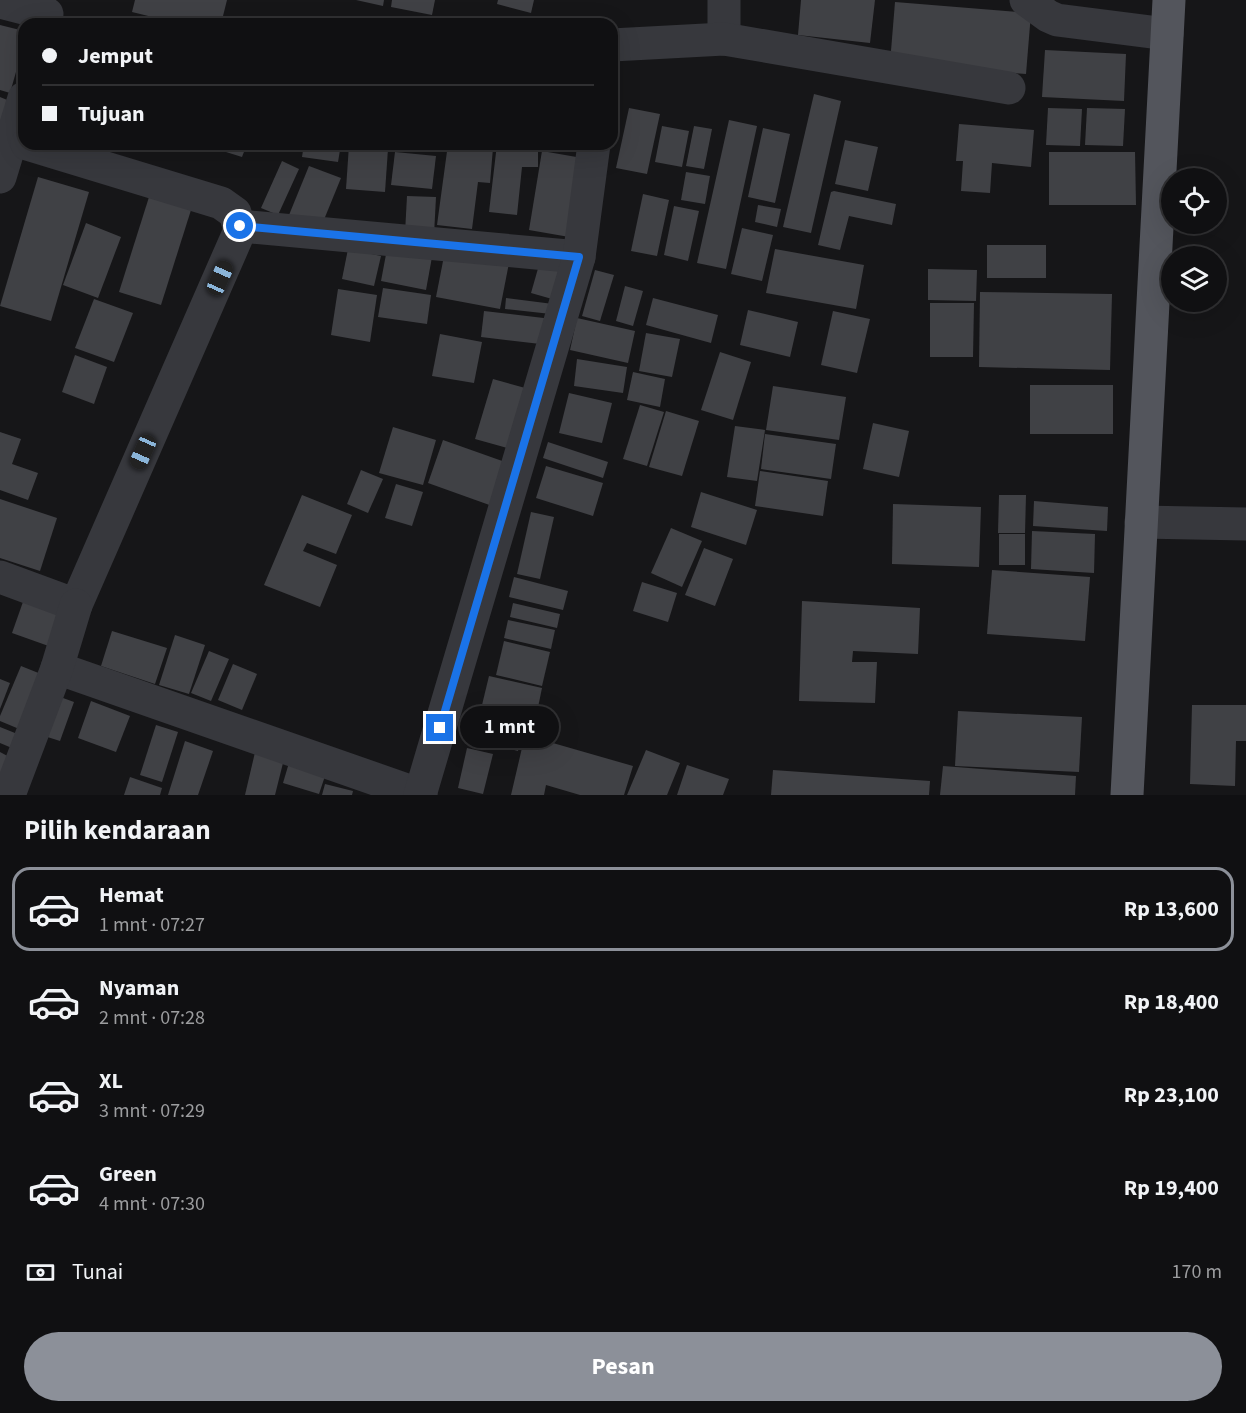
<!DOCTYPE html>
<html lang="id">
<meta charset="utf-8">
<style>
:root{--surface:#101012;--page:#1e1e20;--text:#f1f3f6;--muted:#9c9d9f;--line:#303032;--accent:#8c9099}
body{margin:0;font-family:"Source Sans 3",sans-serif;background:var(--page);color:var(--text);height:100vh;display:flex;flex-direction:column;font-size:22px;white-space:nowrap}
*{box-sizing:border-box;margin:0}
p{font-size:20px;color:var(--muted)}
.icon{flex:none;width:33px;height:33px;fill:none;stroke:currentColor;stroke-width:2;stroke-linecap:round;stroke-linejoin:round}
.map{position:relative;height:795px;overflow:hidden}
.side{display:flex;flex-direction:column;background:var(--surface);flex:1}
.side>*{flex:none}
.guide{position:absolute;left:18px;top:18px;width:600px;height:132px;border-radius:18px;box-shadow:0 6px 24px #0002,0 0 0 2px var(--line);display:grid;align-content:center;height:132px;padding:0 24px;background:var(--surface)}
.controls{position:absolute;left:1161px;top:168px;display:grid;gap:12px}
.controls a{display:grid;place-items:center;width:66px;height:66px;border-radius:50%;background:var(--surface);box-shadow:0 6px 24px #0002,0 0 0 2px var(--line);font-size:30px}
.end{position:absolute;width:27px;height:27px;margin:-14px;border:8px solid #1a73e8;background:#fff;box-shadow:0 0 0 3px #fff}
.from{border-radius:50%}
.bubble{position:absolute;height:42px;border-radius:21px;background:var(--surface);box-shadow:0 6px 24px #0002,0 0 0 2px var(--line);font-size:20px;font-weight:700;line-height:42px;text-align:center}
.car{position:absolute;width:18px;height:36px;margin:-18px -9px;border-radius:8px;box-shadow:0 0 4px 2px #0007;background:linear-gradient(#222 24%,#8ab4d8 0 40%,#222 0 76%,#8ab4d8 0 86%,#222 0)}
.guide b{display:flex;align-items:center;gap:21px;height:57px;font-size:22px}
.guide b+b{border-top:2px solid var(--line)}
.guide i{width:15px;height:15px;background:var(--text)}
ul{padding:0;list-style:none}
li{display:flex;align-items:center;gap:18px;height:84px;margin:0 12px 9px;padding:0 12px;border:3px solid transparent;border-radius:18px}
li div{flex:1}
li b{display:block;font-size:22px}
li em{font-style:normal;font-weight:700}
li.current{border-color:var(--accent)}
li>.icon{width:54px;height:54px;stroke-width:1.5}
h2{padding:0 24px;font-size:27px;line-height:72px}
.pay{display:flex;align-items:center;gap:15px;height:66px;padding:0 24px;font-size:22px}
.pay p{margin-inline-start:auto}
.action{display:flex;gap:12px;margin-top:auto;padding:12px 24px}
.action a{flex:1;height:69px;border-radius:36px;background:var(--accent);color:#fff;font-size:24px;font-weight:700;line-height:69px;text-align:center}
.map>svg:first-child{display:block}
.building{fill:#404145}
.lines{fill:none;stroke-linecap:round;stroke-linejoin:round}
.minor{stroke:#37383d;stroke-width:33}
.major{stroke:#53555c;stroke-width:33}
.route{stroke:#1a73e8;stroke-width:8}
</style>
<div class="map">
<svg width="1246" height="795" viewBox="0 0 1246 795">
<rect width="100%" height="100%" fill="#161618"/>
<g class="building">
<path d="M135,0H227L221,24H181L132,12Z"/>
<path d="M356,0H384L383,6Z"/>
<path d="M392,0H435L432,15L391,7Z"/>
<path d="M498,0H534L531,13L497,4Z"/>
<path d="M801,0H875L870,43L798,35Z"/>
<path d="M895,2L1031,13L1026,74L890,63Z"/>
<path d="M0,25L24,31V44L10,93L0,90Z"/>
<path d="M1045,50L1126,54L1124,101L1042,97Z"/>
<path d="M814,94L841,101L811,233L783,227Z"/>
<path d="M0,97L17,104L0,146Z"/>
<path d="M629,108L660,114L647,174L616,168Z"/>
<path d="M1048,108L1082,109L1080,146L1046,145Z"/>
<path d="M1087,108L1125,109L1123,146L1085,145Z"/>
<path d="M729,120L757,126L726,269L697,263Z"/>
<path d="M959,124L1034,130L1031,167L992,163L990,193L961,191L963,161H956Z"/>
<path d="M662,126L689,131L682,167L655,162Z"/>
<path d="M694,126L712,129L704,169L686,166Z"/>
<path d="M763,128L790,134L775,203L748,197Z"/>
<path d="M845,140L878,147L868,191L835,184Z"/>
<path d="M81,144H106L104,150Z"/>
<path d="M148,144H173L171,151Z"/>
<path d="M211,144H247L242,157L210,147Z"/>
<path d="M304,144H341L338,162L302,157Z"/>
<path d="M448,144L493,148L490,183L478,182L472,229L437,225Z"/>
<path d="M497,144L538,148V167H522L517,215L489,212Z"/>
<path d="M349,145L388,149L385,192L346,189Z"/>
<path d="M542,151L588,159L575,238L529,230Z"/>
<path d="M395,152L436,156L432,189L391,185Z"/>
<path d="M1049,152H1135L1136,205H1049Z"/>
<path d="M282,161L299,169L278,215L261,208Z"/>
<path d="M309,166L341,178L321,227L289,215Z"/>
<path d="M686,172L710,176L705,204L681,200Z"/>
<path d="M38,177L89,192L51,321L0,306Z"/>
<path d="M834,191L896,204L892,225L849,216L840,250L818,245L831,192Z"/>
<path d="M643,194L669,200L657,256L631,251Z"/>
<path d="M407,196L436,197L434,235L405,233Z"/>
<path d="M149,197L191,210L161,305L119,292Z"/>
<path d="M758,205L781,209L777,227L755,222Z"/>
<path d="M674,206L699,211L688,261L664,255Z"/>
<path d="M86,223L121,237L98,298L63,285Z"/>
<path d="M742,228L773,235L762,281L731,274Z"/>
<rect x="987" y="245" width="59" height="33"/>
<path d="M348,249L381,256L374,286L342,279Z"/>
<path d="M387,249L432,257L426,290L381,281Z"/>
<path d="M775,249L864,265L856,309L766,293Z"/>
<path d="M445,251L509,263L500,309L436,297Z"/>
<path d="M541,258L569,266L559,301L531,293Z"/>
<path d="M928,269L977,270L976,301L928,300Z"/>
<path d="M595,270L614,275L600,321L582,316Z"/>
<path d="M625,286L643,291L633,326L616,321Z"/>
<path d="M383,288L431,295L427,324L378,317Z"/>
<path d="M338,289L377,295L370,342L331,335Z"/>
<path d="M980,292L1112,294L1110,370L979,367Z"/>
<path d="M506,298L561,305L560,315L505,309Z"/>
<path d="M653,298L718,315L711,343L646,325Z"/>
<path d="M94,299L133,313L114,362L75,348Z"/>
<path d="M930,303H974L973,357H930Z"/>
<path d="M748,310L798,322L790,357L740,345Z"/>
<path d="M484,311L552,319L549,345L481,337Z"/>
<path d="M833,311L870,319L857,373L821,365Z"/>
<path d="M577,318L635,331L628,363L570,350Z"/>
<path d="M646,333L680,339L672,377L639,371Z"/>
<path d="M440,334L482,342L474,383L432,376Z"/>
<path d="M720,352L751,362L733,420L701,410Z"/>
<path d="M75,355L107,367L94,404L62,392Z"/>
<path d="M577,359L627,367L623,393L574,386Z"/>
<path d="M633,372L665,379L660,407L627,400Z"/>
<path d="M493,379L536,391L518,451L475,439Z"/>
<rect x="1030" y="385" width="83" height="49"/>
<path d="M773,386L846,397L839,440L766,430Z"/>
<path d="M569,393L612,403L602,443L559,433Z"/>
<path d="M640,405L664,412L647,466L623,459Z"/>
<path d="M666,411L699,421L682,476L649,467Z"/>
<path d="M873,423L909,431L899,477L863,469Z"/>
<path d="M735,426L765,430L757,481L727,477Z"/>
<path d="M393,427L436,440L423,485L379,473Z"/>
<path d="M0,432L21,439L12,464L38,473L28,500L0,490Z"/>
<path d="M765,434L836,444L831,479L761,469Z"/>
<path d="M443,440L511,464L495,507L428,483Z"/>
<path d="M548,442L608,462L603,478L543,458Z"/>
<path d="M546,466L603,483L593,516L536,498Z"/>
<path d="M361,470L383,479L368,513L347,504Z"/>
<path d="M760,471L828,481L823,516L755,506Z"/>
<path d="M396,484L423,492L412,526L385,518Z"/>
<path d="M701,492L757,510L746,545L691,527Z"/>
<path d="M302,495L352,515L336,554L307,543L303,551L337,565L320,607L264,585Z"/>
<path d="M999,495H1026L1025,533H998Z"/>
<path d="M0,499L57,518L40,571L0,558Z"/>
<path d="M1034,501L1108,507L1107,531L1033,526Z"/>
<path d="M893,504L981,507L979,567L892,564Z"/>
<path d="M531,512L554,517L540,579L517,574Z"/>
<path d="M671,528L702,541L682,587L651,573Z"/>
<path d="M1032,531L1095,534L1094,573L1031,569Z"/>
<rect x="999" y="534" width="26" height="31"/>
<path d="M704,548L733,559L715,606L685,595Z"/>
<path d="M992,570L1090,577L1085,641L987,634Z"/>
<path d="M514,577L568,591L563,610L509,597Z"/>
<path d="M642,582L677,593L668,622L633,611Z"/>
<path d="M24,599L69,615L57,649L12,633Z"/>
<path d="M802,601L920,608L918,654L853,651L852,662H877L875,703L799,701Z"/>
<path d="M513,603L560,614L557,628L510,617Z"/>
<path d="M508,620L555,630L551,649L504,638Z"/>
<path d="M112,631L167,648L155,684L101,666Z"/>
<path d="M175,635L205,645L189,694L159,685Z"/>
<path d="M504,641L550,652L542,686L496,675Z"/>
<path d="M209,651L229,659L211,701L191,693Z"/>
<path d="M233,664L257,674L242,710L218,700Z"/>
<path d="M21,666L46,676L24,731L0,721V716Z"/>
<path d="M489,676L542,688L536,717L482,705Z"/>
<path d="M0,679L10,683L0,709Z"/>
<path d="M52,694L74,702L60,741L38,734Z"/>
<path d="M91,701L130,716L116,752L78,738Z"/>
<path d="M1192,705H1246V741H1236L1235,786L1190,784Z"/>
<path d="M478,711L524,722L518,751L472,740Z"/>
<path d="M958,711L1082,717L1079,772L955,766Z"/>
<path d="M156,725L178,732L162,782L140,775Z"/>
<path d="M0,727L25,737L19,751L0,743Z"/>
<path d="M525,735L633,766L624,795H580L546,785L544,795H511Z"/>
<path d="M185,741L213,751L198,795H168Z"/>
<path d="M256,748L285,755L275,795H245Z"/>
<path d="M467,748L493,754L483,794L458,788Z"/>
<path d="M646,750L680,763L667,795H627Z"/>
<path d="M0,752L15,760L0,777Z"/>
<path d="M291,756L328,767L319,794L283,783Z"/>
<path d="M687,765L729,779L723,795H677Z"/>
<path d="M943,766L1076,776L1075,795H940Z"/>
<path d="M773,770L930,781L929,795H771Z"/>
<path d="M130,777L162,788L160,795H124Z"/>
<path d="M325,784L353,791L352,795H322Z"/>
</g>
<g class="lines">
<g class="minor">
<path d="M1026,0L1048,16L1057,20L1167,34"/>
<path d="M0,2L47,14"/>
<path d="M724,39V0"/>
<path d="M612,45L724,39L1009,88"/>
<path d="M0,177L24,98"/>
<path d="M240,226L579,257"/>
<path d="M1141,522L1246,524"/>
<path d="M0,577L76,605L240,230L235,213L221,203L27,144"/>
<path d="M57,668L421,795"/>
<path d="M9,795L57,668L76,605"/>
<path d="M420,795L579,257L594,144"/>
</g>
<path class="major" d="M1127,795L1169,0"/>
</g>
<g class="lines">
<path class="route" d="M240,226L579,257L440,728"/>
</g>
</svg>
<div class="controls">
<a><svg class="icon" aria-label="locate" viewBox="0 0 24 24"><circle cx="12" cy="12" r="6"/><path d="M12 2v4M12 18v4M2 12h4M18 12h4"/></svg></a>
<a><svg class="icon" aria-label="layers" viewBox="0 0 24 24"><path d="M12 4l9 5-9 5-9-5zM3 14l9 5 9-5"/></svg></a>
</div>
<i class="end from" style="left:240px;top:226px"></i>
<i class="end" style="left:440px;top:728px"></i>
<div class="bubble" style="left:460px;top:706px;width:99px">1 mnt</div>
<i class="car" style="left:220px;top:278px;rotate:24deg"></i>
<i class="car" style="left:143px;top:452px;rotate:204deg"></i>
<div class="guide">
<b><i class="from"></i>Jemput</b>
<b><i></i>Tujuan</b>
</div>
</div>
<section class="side">
<h2>Pilih kendaraan</h2>
<ul>
<li class="current"><svg class="icon" aria-label="car" viewBox="0 0 24 24"><path d="M5 17H2v-5l4-1 3-4h7l3 4 3 1v5h-3M9 17h6M6 11h13"/><circle cx="7" cy="17" r="2"/><circle cx="17" cy="17" r="2"/></svg><div><b>Hemat</b><p>1 mnt · 07:27</p></div><em>Rp 13,600</em></li>
<li><svg class="icon" aria-label="car" viewBox="0 0 24 24"><path d="M5 17H2v-5l4-1 3-4h7l3 4 3 1v5h-3M9 17h6M6 11h13"/><circle cx="7" cy="17" r="2"/><circle cx="17" cy="17" r="2"/></svg><div><b>Nyaman</b><p>2 mnt · 07:28</p></div><em>Rp 18,400</em></li>
<li><svg class="icon" aria-label="car" viewBox="0 0 24 24"><path d="M5 17H2v-5l4-1 3-4h7l3 4 3 1v5h-3M9 17h6M6 11h13"/><circle cx="7" cy="17" r="2"/><circle cx="17" cy="17" r="2"/></svg><div><b>XL</b><p>3 mnt · 07:29</p></div><em>Rp 23,100</em></li>
<li><svg class="icon" aria-label="car" viewBox="0 0 24 24"><path d="M5 17H2v-5l4-1 3-4h7l3 4 3 1v5h-3M9 17h6M6 11h13"/><circle cx="7" cy="17" r="2"/><circle cx="17" cy="17" r="2"/></svg><div><b>Green</b><p>4 mnt · 07:30</p></div><em>Rp 19,400</em></li>
</ul>
<div class="pay"><svg class="icon" aria-label="cash" viewBox="0 0 24 24"><path d="M3 7h18v10H3z"/><circle cx="12" cy="12" r="2"/></svg>Tunai<p>170 m</p></div>
<div class="action"><a>Pesan</a></div>
</section>
